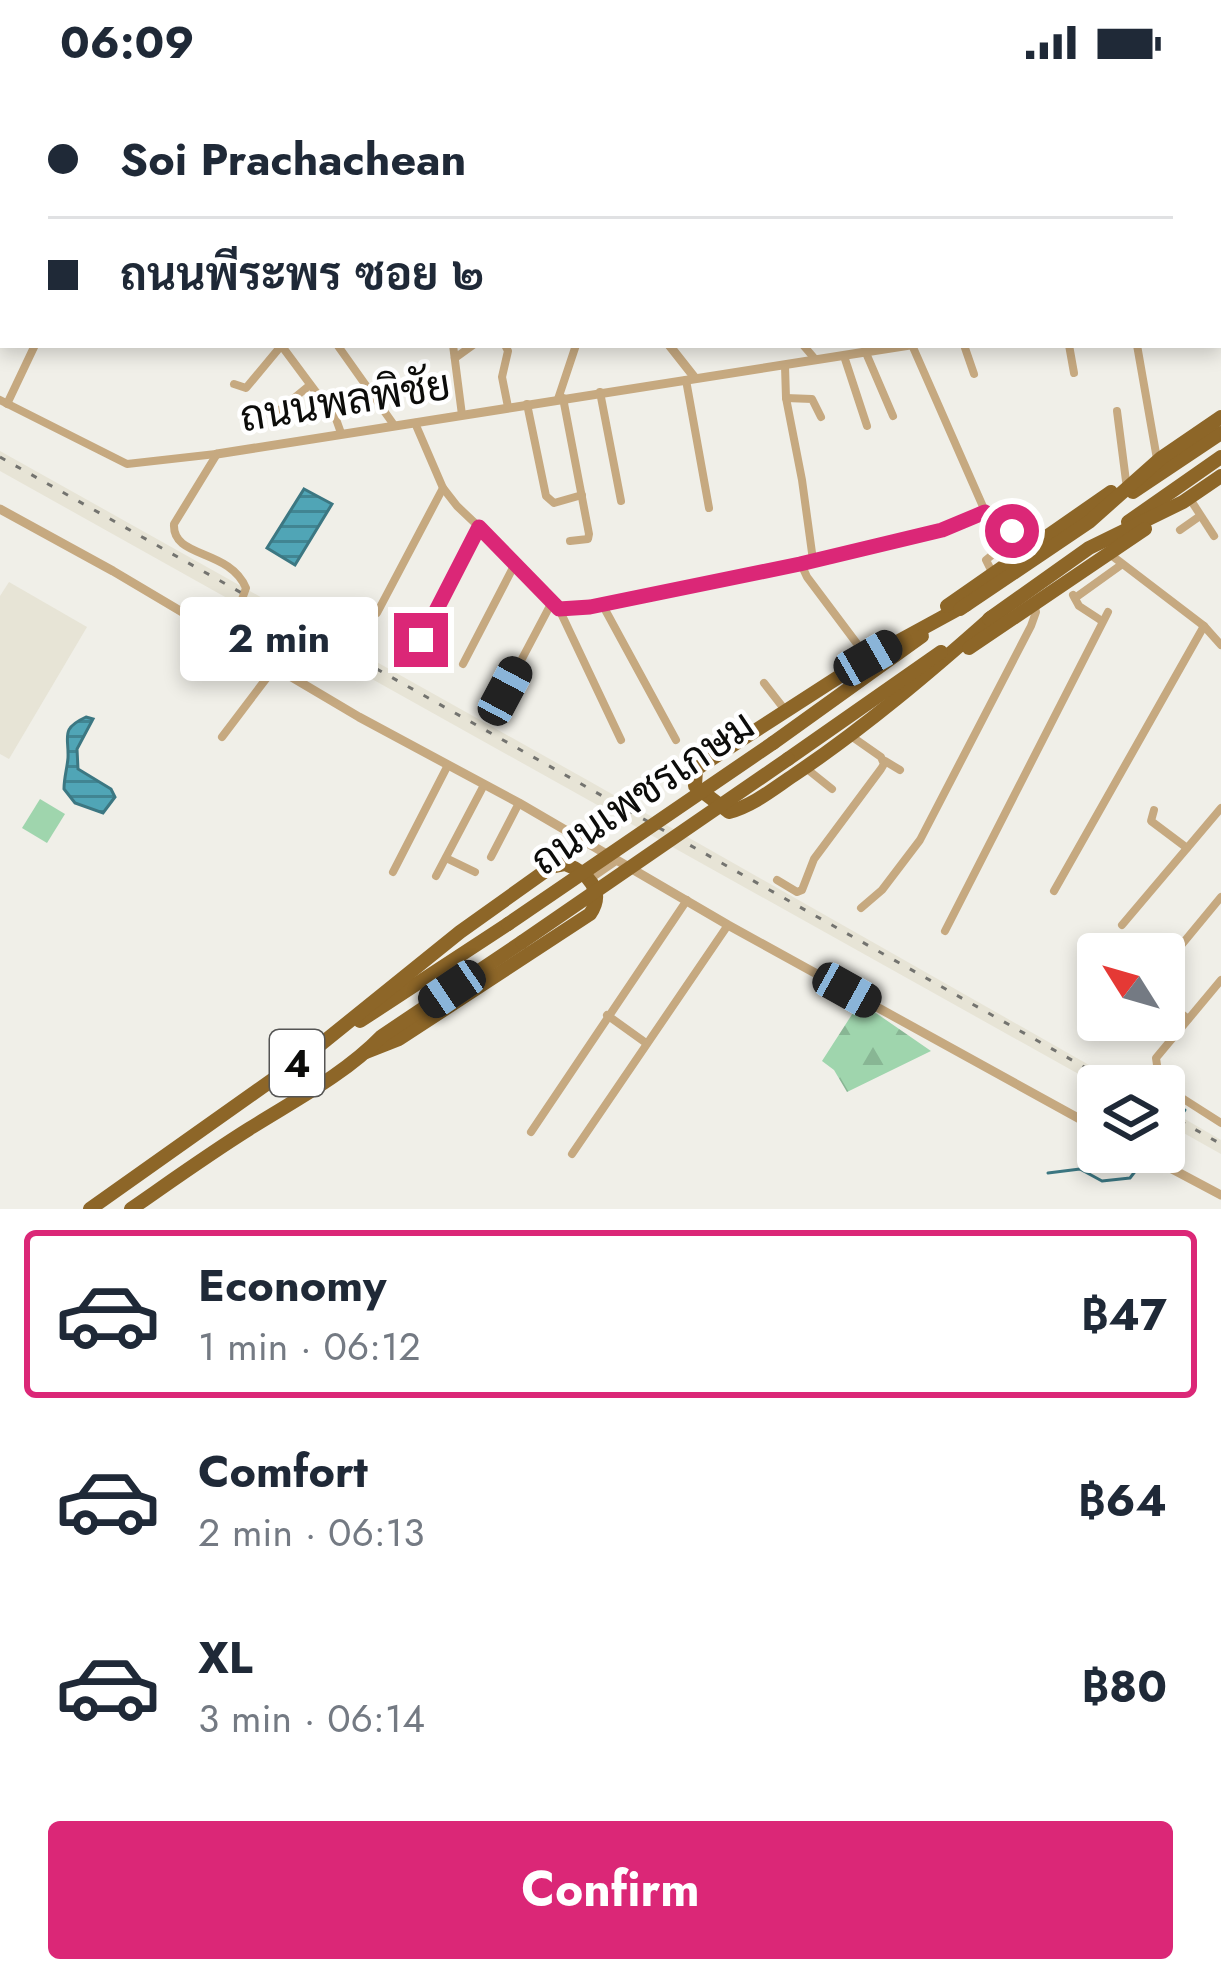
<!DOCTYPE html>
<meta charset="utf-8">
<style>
:root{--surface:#fff;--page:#f6f6f7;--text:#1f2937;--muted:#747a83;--line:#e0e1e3;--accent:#db2777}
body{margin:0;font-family:Jost,Sarabun,sans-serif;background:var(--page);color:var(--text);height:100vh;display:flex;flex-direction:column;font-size:45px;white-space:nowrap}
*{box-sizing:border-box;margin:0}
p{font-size:39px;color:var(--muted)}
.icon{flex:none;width:66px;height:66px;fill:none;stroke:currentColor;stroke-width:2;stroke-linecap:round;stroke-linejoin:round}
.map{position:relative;height:1125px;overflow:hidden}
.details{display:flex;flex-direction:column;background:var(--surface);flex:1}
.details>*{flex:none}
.guide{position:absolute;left:0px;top:0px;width:1221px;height:264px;box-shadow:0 6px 18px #0003;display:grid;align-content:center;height:264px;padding:0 48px;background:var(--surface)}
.needle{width:78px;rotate:307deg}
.tools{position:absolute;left:1077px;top:849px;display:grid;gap:24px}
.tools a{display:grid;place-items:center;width:108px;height:108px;border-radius:12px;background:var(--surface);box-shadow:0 6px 18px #0003;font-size:60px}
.end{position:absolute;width:54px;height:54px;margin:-27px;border:15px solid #db2777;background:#fff;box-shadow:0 0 0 6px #fff}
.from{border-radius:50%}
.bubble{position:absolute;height:84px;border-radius:12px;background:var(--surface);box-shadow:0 6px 18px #0003;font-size:39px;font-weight:700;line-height:84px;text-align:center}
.car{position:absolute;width:36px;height:72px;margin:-36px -18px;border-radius:15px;box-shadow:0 0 9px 3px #0007;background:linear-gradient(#222 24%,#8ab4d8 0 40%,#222 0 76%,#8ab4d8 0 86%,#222 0)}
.guide b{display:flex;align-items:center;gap:42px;height:114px;font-size:45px}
.guide b+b{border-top:3px solid var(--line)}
.guide i{width:30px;height:30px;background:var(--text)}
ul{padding:21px 0 0;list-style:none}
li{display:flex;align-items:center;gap:36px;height:168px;margin:0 24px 18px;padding:0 24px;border:6px solid transparent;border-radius:12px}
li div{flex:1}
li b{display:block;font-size:45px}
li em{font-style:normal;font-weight:700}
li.selected{border-color:var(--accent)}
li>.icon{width:108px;height:108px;stroke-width:1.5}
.action{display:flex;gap:24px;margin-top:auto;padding:24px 48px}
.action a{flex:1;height:138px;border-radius:12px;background:var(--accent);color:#fff;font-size:48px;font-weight:700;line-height:138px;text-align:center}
.status{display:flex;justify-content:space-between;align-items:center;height:84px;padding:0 60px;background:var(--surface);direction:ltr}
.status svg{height:33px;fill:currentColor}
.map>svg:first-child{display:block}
.built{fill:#e7e4d6}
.grass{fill:#9fd5ad}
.forest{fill:url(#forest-firs)}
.water{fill:url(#water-rules);stroke:#3c7782;stroke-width:3}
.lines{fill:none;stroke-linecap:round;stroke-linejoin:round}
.stream{stroke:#3c7782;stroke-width:3}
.minor{stroke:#c6a980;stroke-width:8}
.tertiary{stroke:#c6a980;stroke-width:9}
.trunk{stroke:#8d6628;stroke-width:14}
.rail{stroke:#73736f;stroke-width:3;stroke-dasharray:6 12;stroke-linecap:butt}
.trunk-bridge{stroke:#8d6628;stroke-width:14}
.route{stroke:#db2777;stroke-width:15}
.labels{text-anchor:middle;stroke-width:9;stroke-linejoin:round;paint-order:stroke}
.shield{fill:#fff;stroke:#555554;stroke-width:3}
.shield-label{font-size:39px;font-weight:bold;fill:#0c0c0a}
.street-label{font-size:42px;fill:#0c0c0a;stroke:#fff}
</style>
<div class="status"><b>06:09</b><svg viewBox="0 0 49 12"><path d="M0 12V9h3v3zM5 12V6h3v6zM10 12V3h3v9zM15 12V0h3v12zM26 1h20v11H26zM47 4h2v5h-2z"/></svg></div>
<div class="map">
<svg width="1221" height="1125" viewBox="0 0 1221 1125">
<defs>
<pattern id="forest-firs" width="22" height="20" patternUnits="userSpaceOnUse" patternTransform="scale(3)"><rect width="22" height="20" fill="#9fd5ad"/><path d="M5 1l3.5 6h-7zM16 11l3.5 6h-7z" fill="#88b694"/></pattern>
<pattern id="water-rules" width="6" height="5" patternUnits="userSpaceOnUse" patternTransform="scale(3)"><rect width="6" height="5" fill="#50a5b6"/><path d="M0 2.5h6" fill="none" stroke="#418592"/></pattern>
</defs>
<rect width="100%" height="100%" fill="#f0efe8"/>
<g class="built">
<path d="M0,367L589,697L1126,1002H1100L0,387Z"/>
<path d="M9,498L87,543L9,675L0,670V512Z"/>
<path d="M1164,1023L1221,1056V1070L1164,1038Z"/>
</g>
<path class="grass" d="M40,715L65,730L47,759L22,744Z"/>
<path class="forest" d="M860,918L931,967L847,1008L834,986L822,977Z"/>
<g class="water">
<path d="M304,405L332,420L295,481L267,464Z"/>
<path d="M86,633L93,635L77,665L78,685L111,705L115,713L103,729L75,719L64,705C64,694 67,685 68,674C69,652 60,645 86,633Z"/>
</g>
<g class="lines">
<g class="stream">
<path d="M1164,1056L1185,1026"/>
<path d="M1048,1089L1080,1085L1102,1097L1130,1094L1143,1077"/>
</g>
<g class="minor">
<path d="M375,0L379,3"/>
<path d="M473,0L479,3"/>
<path d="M569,0L576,3"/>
<path d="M778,0L785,3"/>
<path d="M1052,0L1054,3"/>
<path d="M81,3L83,0"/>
<path d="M156,3L158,0"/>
<path d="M416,3V0"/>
<path d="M547,3L549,0"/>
<path d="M812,3L814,0"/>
<path d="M1113,3L1117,0"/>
<path d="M1211,3L1216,0"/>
<path d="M0,37L3,38"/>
<path d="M1218,62L1221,60"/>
<path d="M0,136L3,138"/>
<path d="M0,171L3,172"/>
<path d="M1218,226L1221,233"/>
<path d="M281,261L336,335L341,349"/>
<path d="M453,261L462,331"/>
<path d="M505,261L508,267L502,293L508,323"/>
<path d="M803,261L815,275"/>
<path d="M912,261L988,434L1037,457"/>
<path d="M964,261L974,290"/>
<path d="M1069,261L1074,289"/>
<path d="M1137,261L1157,375"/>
<path d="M338,262L394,341"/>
<path d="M866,269L893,332"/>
<path d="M844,272L867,342"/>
<path d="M455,274L473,261"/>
<path d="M785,282L786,314L802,396L813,476"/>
<path d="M686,296L709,424"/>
<path d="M234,300L246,304L281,262"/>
<path d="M600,308L621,417"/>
<path d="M563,314L589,450L588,455L570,457"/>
<path d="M786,314L812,315L821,333"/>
<path d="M558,315L576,261"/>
<path d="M0,316L127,380L216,370"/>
<path d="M7,320L35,261"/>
<path d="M527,320L546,412L554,419L582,411"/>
<path d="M1117,327L1126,397"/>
<path d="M271,333L310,301"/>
<path d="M415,339L443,404L457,422L516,478L559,525L621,656"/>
<path d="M217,370L174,440C172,475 229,464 246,504L241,518L218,548"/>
<path d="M1190,415L1214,452"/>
<path d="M1180,446L1200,432"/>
<path d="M1111,471L1204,542L1221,561"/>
<path d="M801,480L807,493L867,573"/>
<path d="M993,490L986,476L1003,462L1012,447"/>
<path d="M1073,511L1079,522L1102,537"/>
<path d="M1075,514L1121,481"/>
<path d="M602,520L676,656"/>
<path d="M559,525L590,523L801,480L942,445L985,428"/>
<path d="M377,529L443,404"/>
<path d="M421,556L479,443"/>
<path d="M463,580L516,478"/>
<path d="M764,599L785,626"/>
<path d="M505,607L552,518"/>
<path d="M222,653L275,583"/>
<path d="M885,677L900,686"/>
<path d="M807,685L832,705"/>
<path d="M1154,726L1151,737L1187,764"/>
<path d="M491,773L519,719"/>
<path d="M446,774L475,788"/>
<path d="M393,788L448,681"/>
<path d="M436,792L484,701"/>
<path d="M777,796L797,808L802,806L814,775L881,685L884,680L881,673L851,652"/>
<path d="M1054,807L1204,542"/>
<path d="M861,824L882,806L920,756L1031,542L1036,528L1034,520"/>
<path d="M1122,841L1221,724"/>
<path d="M945,847L1108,528"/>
<path d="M1164,882L1221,813"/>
<path d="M1169,920L1188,935"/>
<path d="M607,931L646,959"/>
<path d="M1171,1007L1221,1039"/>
<path d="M1164,1041L1172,1031L1170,1006L1158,988L1156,974L1221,896"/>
<path d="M531,1048L687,816"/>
<path d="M572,1070L728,841"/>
</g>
<g class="tertiary">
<path d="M310,0L313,3"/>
<path d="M1218,219L1221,218"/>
<path d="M669,261L695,294"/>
<path d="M217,370L910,261"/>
<path d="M0,425L113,487L359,633L519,719L728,841L1098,1045"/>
<path d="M589,795L615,777"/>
<path d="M1140,1068L1221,1111"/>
</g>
<g class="trunk">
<path d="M1133,408L1221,349"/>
<path d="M1128,438L1221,373"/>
<path d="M967,520L868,574L696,685L695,702L729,728C754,721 773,705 794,691C864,644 929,589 992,533"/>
<path d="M947,522L1111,408"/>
<path d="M960,525L1089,438L1161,374L1221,333"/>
<path d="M989,535L1089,464L1183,418L1221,392"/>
<path d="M969,564L1145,445"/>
<path d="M773,659L922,552"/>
<path d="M788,675L941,568"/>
<path d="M360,937L508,840"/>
<path d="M300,977L460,848L551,783L565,780C587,788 606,807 590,830L399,955L366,968"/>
<path d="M90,1125L306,972"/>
<path d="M131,1125C170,1098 209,1070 249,1045C295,1016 344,991 382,952L522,858"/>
</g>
<g class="rail">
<path d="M0,373L1118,1002"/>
<path d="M1164,1028L1221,1060"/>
</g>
<g class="trunk-bridge">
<path d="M508,840L773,659"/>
<path d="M522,858L788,675"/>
</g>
</g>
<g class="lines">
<path class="route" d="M421,556L479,443L559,525L590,523L800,480L942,446L985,428L991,437L1012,447"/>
</g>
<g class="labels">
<rect class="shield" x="270" y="946" width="54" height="66" rx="9"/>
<g class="shield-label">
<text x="297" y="993">4</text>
</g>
<g class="street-label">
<text transform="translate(345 316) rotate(-9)" y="15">ถนนพลพิชัย</text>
<text transform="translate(642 708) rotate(-34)" y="15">ถนนเพชรเกษม</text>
</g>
</g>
</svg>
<div class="tools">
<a><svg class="needle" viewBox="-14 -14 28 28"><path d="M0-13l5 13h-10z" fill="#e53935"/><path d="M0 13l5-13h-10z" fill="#747a83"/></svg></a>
<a><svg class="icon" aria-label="layers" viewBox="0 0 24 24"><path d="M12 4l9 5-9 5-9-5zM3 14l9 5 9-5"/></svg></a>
</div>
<i class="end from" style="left:1012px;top:447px"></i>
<i class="end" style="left:421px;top:556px"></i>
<div class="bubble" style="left:180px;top:513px;width:198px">2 min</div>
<i class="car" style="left:868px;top:574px;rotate:60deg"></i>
<i class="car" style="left:505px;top:607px;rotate:28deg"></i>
<i class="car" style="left:452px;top:905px;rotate:236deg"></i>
<i class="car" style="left:847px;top:906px;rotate:119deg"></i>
<div class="guide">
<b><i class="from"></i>Soi Prachachean</b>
<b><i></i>ถนนพีระพร ซอย ๒</b>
</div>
</div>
<section class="details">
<ul>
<li class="selected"><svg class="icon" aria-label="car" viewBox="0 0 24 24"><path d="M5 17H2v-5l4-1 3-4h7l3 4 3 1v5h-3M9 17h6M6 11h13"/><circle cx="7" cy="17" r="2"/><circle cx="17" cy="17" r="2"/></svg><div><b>Economy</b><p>1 min · 06:12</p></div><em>฿47</em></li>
<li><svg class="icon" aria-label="car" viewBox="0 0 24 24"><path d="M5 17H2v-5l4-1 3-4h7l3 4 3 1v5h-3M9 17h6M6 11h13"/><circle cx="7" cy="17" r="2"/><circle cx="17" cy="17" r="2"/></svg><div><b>Comfort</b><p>2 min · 06:13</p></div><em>฿64</em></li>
<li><svg class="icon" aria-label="car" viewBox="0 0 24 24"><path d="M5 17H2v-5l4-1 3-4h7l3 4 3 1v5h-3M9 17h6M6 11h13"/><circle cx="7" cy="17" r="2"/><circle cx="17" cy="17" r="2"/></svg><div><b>XL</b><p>3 min · 06:14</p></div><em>฿80</em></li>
</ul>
<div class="action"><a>Confirm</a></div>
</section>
